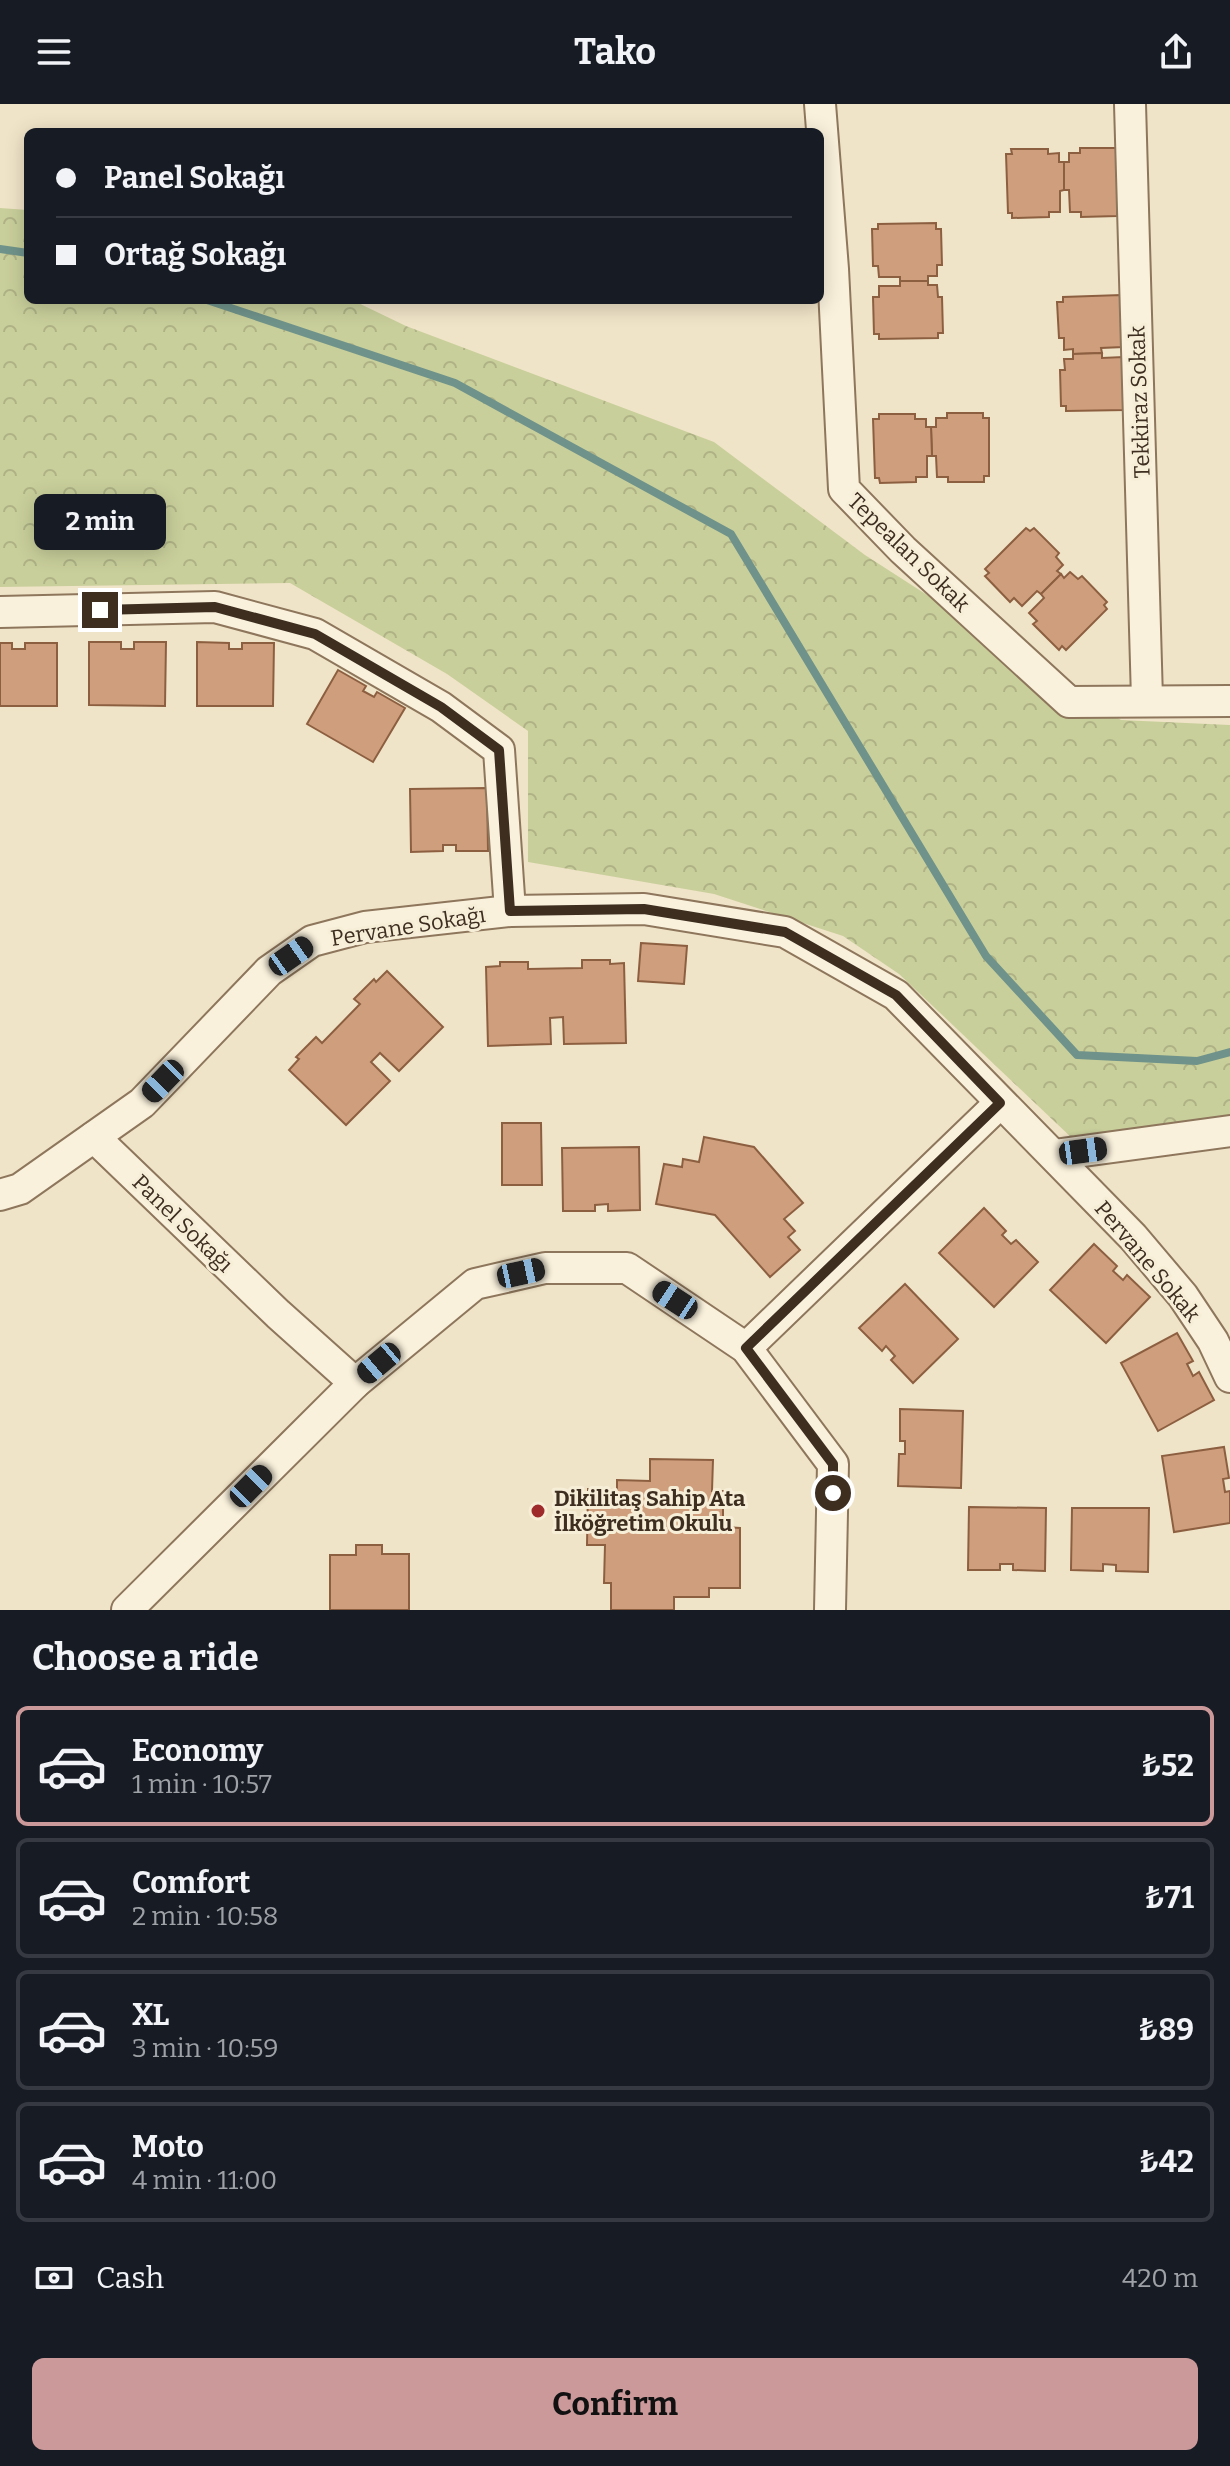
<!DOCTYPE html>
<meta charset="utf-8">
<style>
:root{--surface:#171b24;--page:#20242c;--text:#f1f3f6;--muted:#9ea1a6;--line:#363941;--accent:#cc999b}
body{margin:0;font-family:Bitter,serif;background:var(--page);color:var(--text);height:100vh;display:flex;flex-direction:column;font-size:30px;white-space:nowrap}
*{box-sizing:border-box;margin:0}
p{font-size:26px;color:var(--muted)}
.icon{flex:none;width:44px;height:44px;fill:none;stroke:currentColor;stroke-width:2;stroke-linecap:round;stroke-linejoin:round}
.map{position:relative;height:1506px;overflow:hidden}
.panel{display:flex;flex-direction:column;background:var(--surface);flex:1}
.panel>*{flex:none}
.guide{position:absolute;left:24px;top:24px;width:800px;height:176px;border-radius:12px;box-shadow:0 4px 20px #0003;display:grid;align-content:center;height:176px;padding:0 32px;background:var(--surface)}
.end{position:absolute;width:36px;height:36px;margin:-18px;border:10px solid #3d2e20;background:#fff;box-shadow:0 0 0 4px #fff}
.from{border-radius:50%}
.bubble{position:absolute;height:56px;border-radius:12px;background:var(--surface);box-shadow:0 4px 20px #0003;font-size:26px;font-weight:700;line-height:56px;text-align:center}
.car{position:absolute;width:24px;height:48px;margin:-24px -12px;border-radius:10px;box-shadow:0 0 6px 2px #0007;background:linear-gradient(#222 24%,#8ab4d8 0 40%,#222 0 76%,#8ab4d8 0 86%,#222 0)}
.guide b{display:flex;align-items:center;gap:28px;height:76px;font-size:30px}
.guide b+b{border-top:2px solid var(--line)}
.guide i{width:20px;height:20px;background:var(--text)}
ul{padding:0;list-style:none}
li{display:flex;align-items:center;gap:24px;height:120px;margin:0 16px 12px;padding:0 16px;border:4px solid var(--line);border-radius:12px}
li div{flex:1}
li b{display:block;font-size:30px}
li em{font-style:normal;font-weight:700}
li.active{border-color:var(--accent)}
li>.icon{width:72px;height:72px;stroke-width:1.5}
h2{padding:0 32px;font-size:36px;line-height:96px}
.pay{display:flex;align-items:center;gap:20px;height:88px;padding:0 32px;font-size:30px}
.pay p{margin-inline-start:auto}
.button{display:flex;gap:16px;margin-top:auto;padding:16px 32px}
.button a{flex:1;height:92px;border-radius:12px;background:var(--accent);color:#111;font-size:32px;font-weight:700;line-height:92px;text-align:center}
header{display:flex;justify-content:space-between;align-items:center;height:104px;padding:0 32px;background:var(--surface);font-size:36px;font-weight:700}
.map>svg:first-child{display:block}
.park{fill:url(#park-crowns)}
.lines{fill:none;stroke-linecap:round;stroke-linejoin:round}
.stream{stroke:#6f938a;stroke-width:8}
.building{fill:#cf9f7d;stroke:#8d5f41;stroke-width:2}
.minor-casing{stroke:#8d765c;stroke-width:34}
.minor{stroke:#faf1dc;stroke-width:30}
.route{stroke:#3d2e20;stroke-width:10}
.poi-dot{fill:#9e2a2b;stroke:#f7eed8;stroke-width:3}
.labels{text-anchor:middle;stroke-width:6;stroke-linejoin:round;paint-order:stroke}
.street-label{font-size:22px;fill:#3d2e20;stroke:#f7eed8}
.poi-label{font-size:22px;font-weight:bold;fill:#3d2e20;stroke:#f7eed8;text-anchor:start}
</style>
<header><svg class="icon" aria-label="menu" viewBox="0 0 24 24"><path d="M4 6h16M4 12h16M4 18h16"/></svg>Tako<svg class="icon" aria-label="share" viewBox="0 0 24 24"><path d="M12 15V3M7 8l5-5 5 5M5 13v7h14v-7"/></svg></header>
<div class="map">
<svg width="1230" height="1506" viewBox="0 0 1230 1506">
<defs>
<pattern id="park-crowns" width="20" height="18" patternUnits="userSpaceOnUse" patternTransform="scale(2)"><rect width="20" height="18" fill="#c9cf9b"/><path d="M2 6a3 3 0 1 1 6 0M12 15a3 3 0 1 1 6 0" fill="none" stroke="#aeb285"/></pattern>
</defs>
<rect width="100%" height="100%" fill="#f0e4c8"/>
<path class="park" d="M0,104L28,106V196H352L406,222L714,338L865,451L1121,616L1230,621V1011L1074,1036L899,870L843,832L714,790L528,758V627L447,570L290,479L0,483Z"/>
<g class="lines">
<g class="stream">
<path d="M0,145L28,149"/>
<path d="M207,196L455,279L731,430L986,852L1077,951L1197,957L1230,948"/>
</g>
</g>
<g class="building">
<path d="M1080,44H1116V49H1121L1122,107H1117V112L1081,113V108H1070L1069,86H1064V58H1069V49H1080Z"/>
<path d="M1011,45H1048V50L1059,49V58H1064V86L1060,87V108H1049V113L1012,114V109H1008L1006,50H1012Z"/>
<path d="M936,119V125H941L942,161H937V172H928V177H900V173H879L878,162H873L872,125H878V120Z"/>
<path d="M900,177H928V181H937L938,193H942L943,229H938V234L879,235V230H874L873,193H879V182H900Z"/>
<path d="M1121,191L1123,243L1101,244L1102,249L1073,250V245L1064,246V234H1059L1057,198H1063V193Z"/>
<path d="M1102,249V254L1123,253L1125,306L1066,307V302H1061L1060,266H1065L1064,255H1073V250Z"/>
<path d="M947,309H983V314H989V372H984V378H948V373H937L936,352H932L931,323H936V314H947Z"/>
<path d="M879,310H915V315H926V323H931L932,352H927V373H916V378L880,379L879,374H875L873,315H879Z"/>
<path d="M1026,424L1030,427L1034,424L1059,449L1056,453L1063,461L1057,467L1061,470L1041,490L1037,487L1022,502L1014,494L1010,498L985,472L989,469L985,465Z"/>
<path d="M1070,468L1078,475L1082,472L1107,498L1104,501L1107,505L1066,546L1062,542L1059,546L1033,520L1037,517L1029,509L1044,494L1041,490L1061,470L1064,474Z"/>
<path d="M89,538H121V545H134V538H166L165,602L89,601Z"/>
<path d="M197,538L229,539V545H242V539H274L273,602H197Z"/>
<path d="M0,539H12V545H25V539H57V602H0Z"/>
<path d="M338,566L366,582L363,587L374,593L377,588L405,604L373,658L307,620Z"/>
<path d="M487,684L488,747H456V741H443V747L411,748L410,685Z"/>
<path d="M641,839L687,842L684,880L638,877Z"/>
<path d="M582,856H610V860L624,859L626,939L564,940L563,913L550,914L551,940L488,942L486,863L500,862V858H528V865L582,864Z"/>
<path d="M387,867L443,923L399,967L380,949L371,958L390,977L346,1021L289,966L299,955L296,953L316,933L322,939L360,900L354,895L374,875L376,878Z"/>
<path d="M502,1019H541L542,1081H502Z"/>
<path d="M704,1033L754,1043L803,1099L784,1115L795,1127L788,1133L800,1146L770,1173L715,1111L656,1100L664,1060L682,1063L683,1055L699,1058Z"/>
<path d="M639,1043L640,1106L608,1107V1100L595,1101V1107H563L562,1044Z"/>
<path d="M984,1104L1006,1127L1002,1131L1011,1140L1016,1136L1038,1158L994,1203L939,1149Z"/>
<path d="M1094,1140L1117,1162L1113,1167L1123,1176L1127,1171L1150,1193L1106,1239L1050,1186Z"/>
<path d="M905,1180L958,1235L913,1279L891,1256L895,1252L886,1242L882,1247L859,1224Z"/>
<path d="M1177,1229L1193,1257L1187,1260L1193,1272L1199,1268L1214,1296L1158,1327L1121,1259Z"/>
<path d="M900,1305L963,1307L961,1384L898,1382L899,1350H905V1337H900Z"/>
<path d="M1224,1343L1229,1374L1223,1375L1225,1388L1230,1387V1419L1174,1428L1162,1352Z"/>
<path d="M650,1355L713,1356L712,1387H723V1423L740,1424V1484H709V1493H674V1506H611V1479H604L605,1441H587L588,1385L617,1386V1376L650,1377Z"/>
<path d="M969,1403L1046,1404L1045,1467L1013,1466V1460H1000V1466H968Z"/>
<path d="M1072,1404H1149L1148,1468L1116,1467V1461L1103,1460V1467L1071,1466Z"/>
<path d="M356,1441H382V1450H409V1506H330V1451H356Z"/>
</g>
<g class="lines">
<g class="minor-casing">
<g id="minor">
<path d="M820,0L833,165L844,385L903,446L1069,598L1230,597"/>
<path d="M1130,0L1147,595"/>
<path d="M0,508L215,503L315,530L441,603L499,646L510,807"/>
<path d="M94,1033L278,1210L355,1279"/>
<path d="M1054,1051L1230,1027"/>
<path d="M0,1091L20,1085L142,999L269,867L312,837L365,823L510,807L644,805L785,828L896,891L1133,1133L1183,1192L1213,1237L1230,1273"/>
<path d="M746,1244L1000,999"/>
<path d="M127,1506L355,1279L475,1180L545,1164H627L746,1244L833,1360L830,1506"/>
</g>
</g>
<use href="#minor" class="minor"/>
</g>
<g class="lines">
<path class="route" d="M100,506L215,503L315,530L441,603L499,646L510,807L644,805L785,828L896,891L1000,999L746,1244L833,1360V1389"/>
</g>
<circle class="poi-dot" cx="538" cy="1407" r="8"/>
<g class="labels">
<g class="street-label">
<text transform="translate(1139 298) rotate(-92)" y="8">Tekkiraz Sokak</text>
<text transform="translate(909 448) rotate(44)" y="8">Tepealan Sokak</text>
<text transform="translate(408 822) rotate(-9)" y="8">Pervane Sokağı</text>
<text transform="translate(183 1119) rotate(44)" y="8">Panel Sokağı</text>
<text transform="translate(1148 1157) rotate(50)" y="8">Pervane Sokak</text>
</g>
<g class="poi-label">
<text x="554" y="1402">Dikilitaş Sahip Ata<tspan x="554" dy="25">İlköğretim Okulu</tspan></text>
</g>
</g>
</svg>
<i class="end from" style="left:833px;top:1389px"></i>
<i class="end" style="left:100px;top:506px"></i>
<div class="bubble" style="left:34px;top:390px;width:132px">2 min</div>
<i class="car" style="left:291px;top:852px;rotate:55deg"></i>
<i class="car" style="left:163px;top:977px;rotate:224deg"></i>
<i class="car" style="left:1083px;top:1047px;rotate:82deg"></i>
<i class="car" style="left:521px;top:1169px;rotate:78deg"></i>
<i class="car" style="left:675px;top:1196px;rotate:303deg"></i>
<i class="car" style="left:379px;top:1259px;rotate:230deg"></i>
<i class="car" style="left:251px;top:1382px;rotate:45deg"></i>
<div class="guide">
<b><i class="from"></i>Panel Sokağı</b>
<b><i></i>Ortağ Sokağı</b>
</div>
</div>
<section class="panel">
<h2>Choose a ride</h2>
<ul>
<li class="active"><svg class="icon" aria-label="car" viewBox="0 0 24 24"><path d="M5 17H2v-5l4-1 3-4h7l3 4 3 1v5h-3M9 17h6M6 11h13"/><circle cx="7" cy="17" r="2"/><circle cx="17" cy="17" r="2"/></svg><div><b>Economy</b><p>1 min · 10:57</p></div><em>₺52</em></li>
<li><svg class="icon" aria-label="car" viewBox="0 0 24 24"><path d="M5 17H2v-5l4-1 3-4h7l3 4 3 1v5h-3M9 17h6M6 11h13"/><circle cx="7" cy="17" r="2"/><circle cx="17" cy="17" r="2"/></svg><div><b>Comfort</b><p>2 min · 10:58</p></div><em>₺71</em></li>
<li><svg class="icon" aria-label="car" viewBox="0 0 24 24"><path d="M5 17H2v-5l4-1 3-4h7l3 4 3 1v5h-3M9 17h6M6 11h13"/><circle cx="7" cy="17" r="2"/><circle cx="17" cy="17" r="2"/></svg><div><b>XL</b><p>3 min · 10:59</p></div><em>₺89</em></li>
<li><svg class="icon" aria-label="car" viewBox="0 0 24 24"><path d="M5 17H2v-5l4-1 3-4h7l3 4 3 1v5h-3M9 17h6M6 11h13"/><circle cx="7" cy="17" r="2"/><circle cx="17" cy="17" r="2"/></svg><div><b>Moto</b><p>4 min · 11:00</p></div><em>₺42</em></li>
</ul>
<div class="pay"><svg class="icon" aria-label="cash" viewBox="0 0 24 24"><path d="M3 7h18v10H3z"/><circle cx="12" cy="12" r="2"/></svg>Cash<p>420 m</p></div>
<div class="button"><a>Confirm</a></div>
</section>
